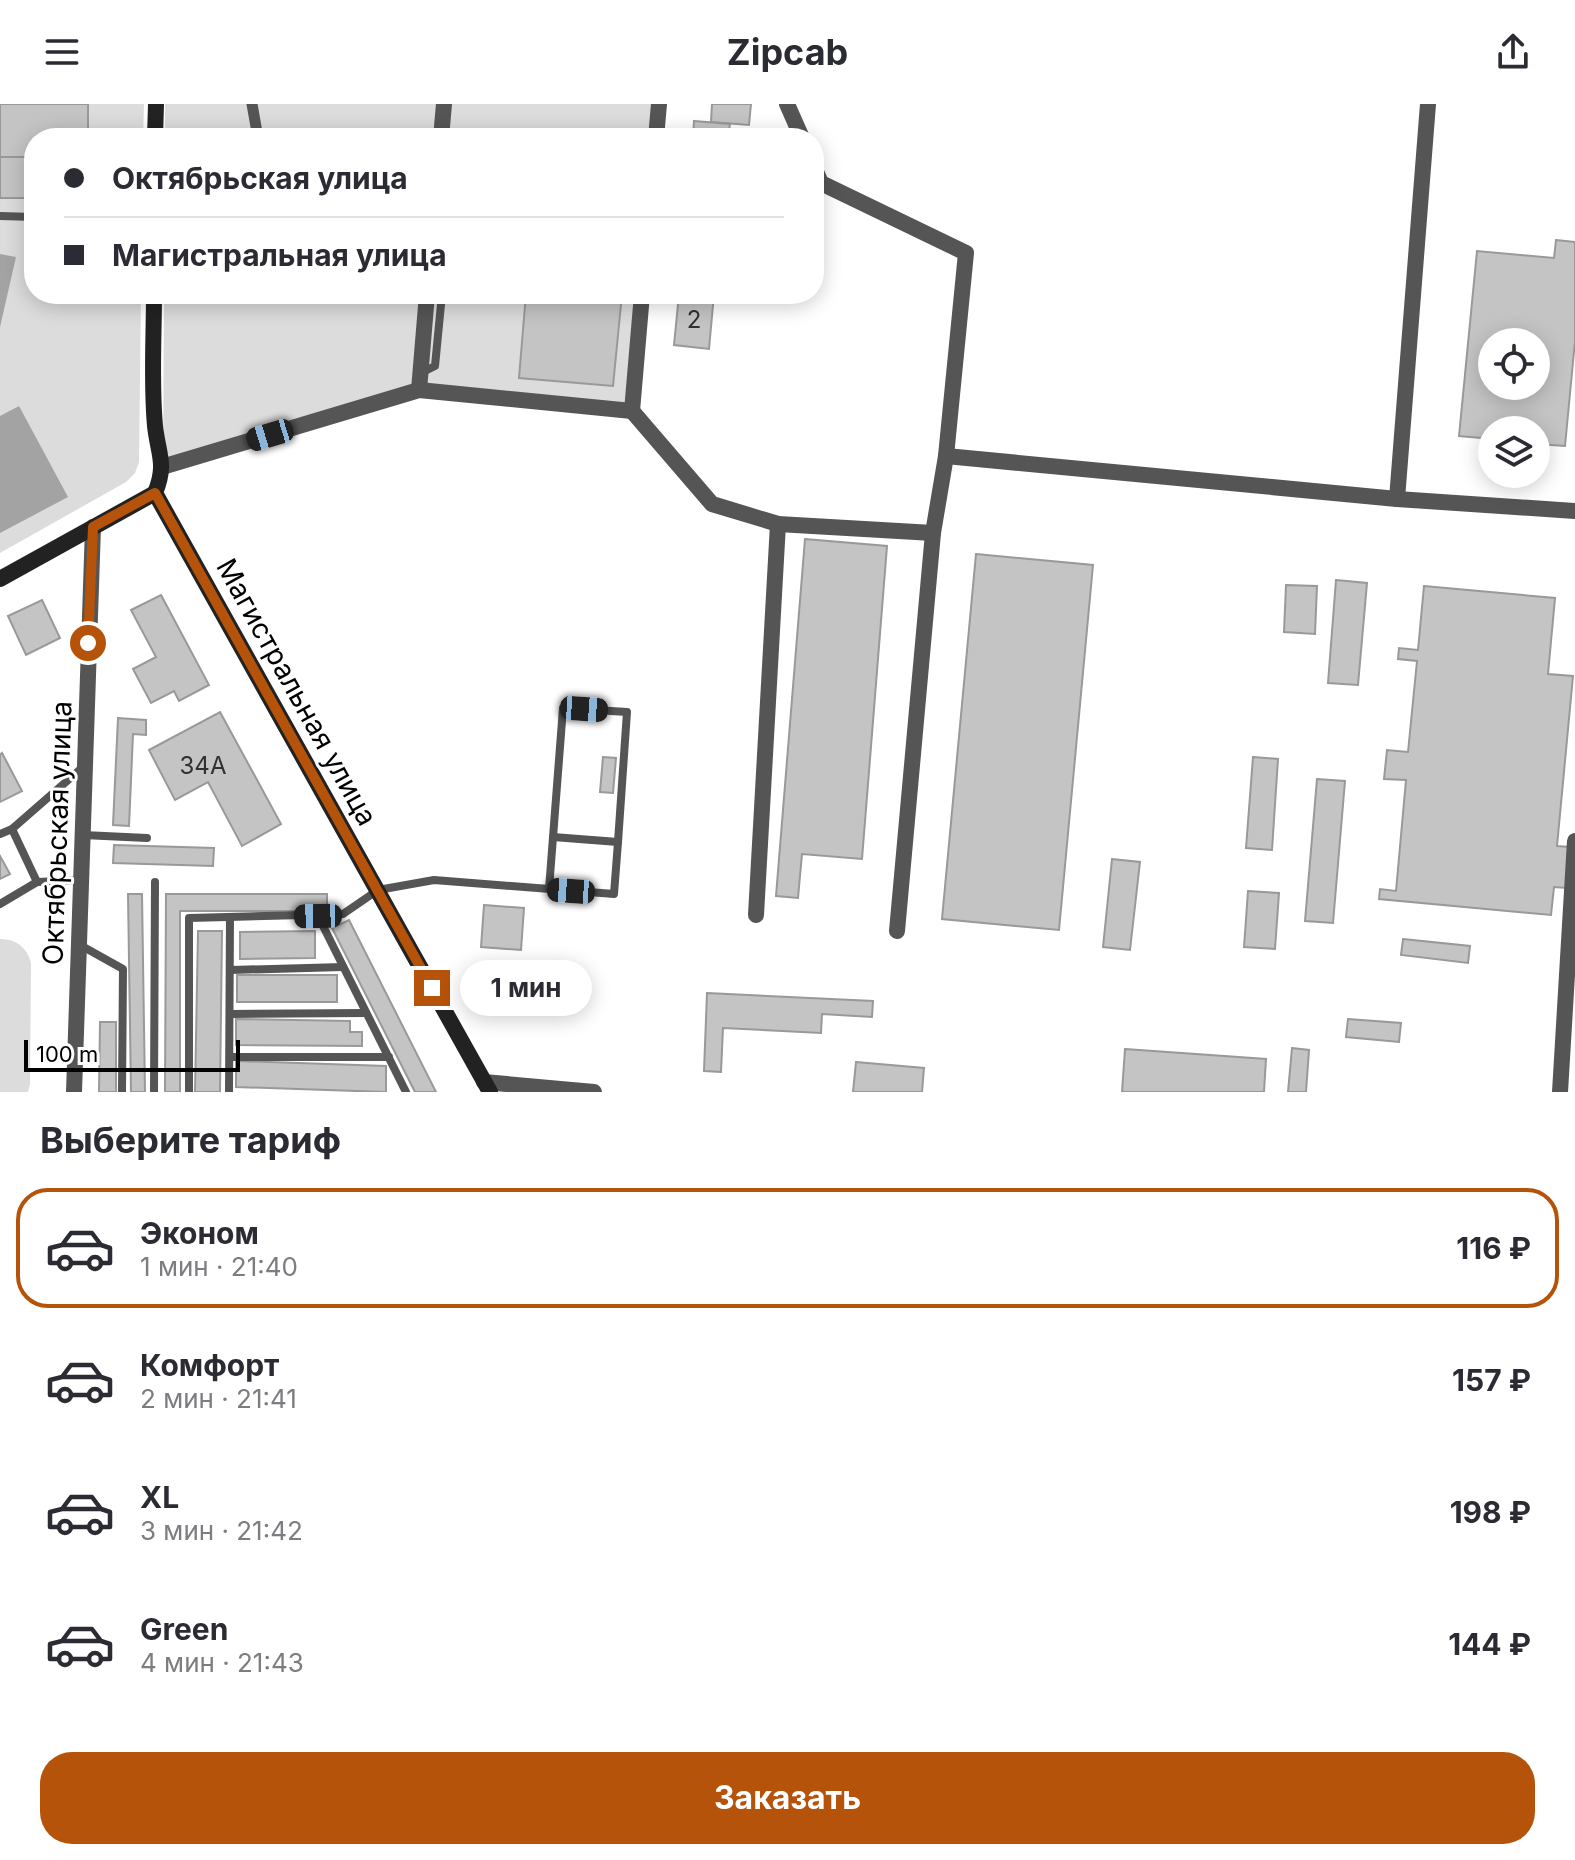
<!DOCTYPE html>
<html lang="ru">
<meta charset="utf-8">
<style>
:root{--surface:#fff;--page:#f7f7f7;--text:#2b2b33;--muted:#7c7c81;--line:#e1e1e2;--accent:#b45309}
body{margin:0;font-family:Inter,sans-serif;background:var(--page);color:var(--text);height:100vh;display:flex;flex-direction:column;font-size:30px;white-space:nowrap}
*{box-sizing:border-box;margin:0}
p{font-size:26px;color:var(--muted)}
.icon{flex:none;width:44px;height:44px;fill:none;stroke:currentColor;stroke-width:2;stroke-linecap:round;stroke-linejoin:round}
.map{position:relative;height:988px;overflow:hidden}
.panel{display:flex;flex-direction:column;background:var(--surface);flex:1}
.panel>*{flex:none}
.banner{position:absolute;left:24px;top:24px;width:800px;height:176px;border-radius:32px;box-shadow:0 4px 20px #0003;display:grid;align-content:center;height:176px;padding:0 40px;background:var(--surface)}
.controls{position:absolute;left:1478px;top:224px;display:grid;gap:16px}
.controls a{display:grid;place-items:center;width:72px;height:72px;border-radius:50%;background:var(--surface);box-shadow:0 4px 20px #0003;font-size:40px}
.scale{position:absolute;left:24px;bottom:20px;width:216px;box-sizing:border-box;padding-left:8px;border:4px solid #000;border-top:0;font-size:22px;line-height:28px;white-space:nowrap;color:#000;-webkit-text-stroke:6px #fff;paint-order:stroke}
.end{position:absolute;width:36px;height:36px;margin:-18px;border:10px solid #b45309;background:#fff;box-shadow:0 0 0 4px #fff}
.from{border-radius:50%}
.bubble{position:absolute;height:56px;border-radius:28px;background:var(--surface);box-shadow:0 4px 20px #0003;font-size:26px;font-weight:700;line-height:56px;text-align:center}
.car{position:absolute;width:24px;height:48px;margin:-24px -12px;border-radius:10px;box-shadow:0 0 6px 2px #0007;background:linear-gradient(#222 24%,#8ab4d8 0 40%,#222 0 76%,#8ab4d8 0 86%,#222 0)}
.banner b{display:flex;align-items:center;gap:28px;height:76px;font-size:30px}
.banner b+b{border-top:2px solid var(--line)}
.banner i{width:20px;height:20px;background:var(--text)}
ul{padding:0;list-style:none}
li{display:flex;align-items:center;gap:24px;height:120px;margin:0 16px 12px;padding:0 24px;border:4px solid transparent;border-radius:32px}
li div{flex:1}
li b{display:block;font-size:30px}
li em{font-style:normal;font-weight:700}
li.on{border-color:var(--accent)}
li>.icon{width:72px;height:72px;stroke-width:1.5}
h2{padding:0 40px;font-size:36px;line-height:96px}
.primary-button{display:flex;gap:16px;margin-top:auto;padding:16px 40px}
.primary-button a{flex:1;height:92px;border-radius:32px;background:var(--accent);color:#fff;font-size:32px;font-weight:700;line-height:92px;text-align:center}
header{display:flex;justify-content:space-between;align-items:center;height:104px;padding:0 40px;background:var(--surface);font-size:36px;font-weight:700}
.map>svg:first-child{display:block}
.green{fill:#dcdcdc}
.water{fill:#a3a3a3}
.building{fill:#c4c4c4;stroke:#999;stroke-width:2;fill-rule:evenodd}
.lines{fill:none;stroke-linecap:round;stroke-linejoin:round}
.service{stroke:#555;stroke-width:8}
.pedestrian{stroke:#555;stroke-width:11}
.minor{stroke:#555;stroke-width:16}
.tertiary{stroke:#555;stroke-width:16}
.secondary{stroke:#222;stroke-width:16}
.route{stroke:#b45309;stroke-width:10}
.labels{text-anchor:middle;stroke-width:6;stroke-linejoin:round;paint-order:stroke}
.number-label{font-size:24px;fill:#313131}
.street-label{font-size:28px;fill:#000;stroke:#fff}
</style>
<header><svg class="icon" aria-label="menu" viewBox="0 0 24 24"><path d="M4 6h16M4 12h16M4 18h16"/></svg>Zipcab<svg class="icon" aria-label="share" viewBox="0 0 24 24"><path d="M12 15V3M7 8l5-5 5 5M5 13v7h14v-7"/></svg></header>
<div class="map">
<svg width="1575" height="988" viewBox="0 0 1575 988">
<rect width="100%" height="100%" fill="#fff"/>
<g class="green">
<path d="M0,0H144L143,34H34V190H141L139,358L135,369L126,378L0,449Z"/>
<path d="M165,0H659L656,34H165Z"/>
<path d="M164,190H642L632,307L419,286L163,363Z"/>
<path d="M0,835C16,835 27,843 31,859L30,980L28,988H0Z"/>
</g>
<g class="water">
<path d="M0,150L16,153L0,223Z"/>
<path d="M19,302L68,393L0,429V312Z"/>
</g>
<g class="building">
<path d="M0,0H88V34H34V94H0Z"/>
<path d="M712,0H751L749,21L711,18Z"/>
<path d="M694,17L730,20L728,34H693Z"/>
<rect x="0" y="53" width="34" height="41"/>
<path d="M1556,136L1575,138V237L1565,342L1536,340V326H1492V335L1459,332L1477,147L1554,154ZM1492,238H1536V282H1492Z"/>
<path d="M526,190H622L613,282L519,274Z"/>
<path d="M679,190H714L709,245L674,241Z"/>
<path d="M805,435L887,442L862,755L802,750L798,794L776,792Z"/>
<path d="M976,450L1093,461L1059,826L942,815Z"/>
<path d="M1336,476L1367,479L1358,581L1328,579Z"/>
<path d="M1286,481L1317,482L1315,530L1284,528Z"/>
<path d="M1424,482L1555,494L1548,570L1573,572L1557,742L1570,743L1566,784L1554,783L1551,811L1379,795L1380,785L1396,787L1406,676L1384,675L1387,646L1408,648L1417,557L1398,555L1399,544L1418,546Z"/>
<path d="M161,491L209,581L179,597L174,587L151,599L133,565L156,553L131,506Z"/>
<path d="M42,496L60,534L26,551L8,512Z"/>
<path d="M220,608L281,720L242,742L208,678L175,696L149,646Z"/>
<path d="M118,614L146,616V631L133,630L129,722L113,721Z"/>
<path d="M2,649L22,687L0,698V651Z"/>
<path d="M603,653L616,654L613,689L600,688Z"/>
<path d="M1253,653L1278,655L1272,746L1246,744Z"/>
<path d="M1317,675L1345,677L1333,819L1305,817Z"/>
<path d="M114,741L214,744L213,762L113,759Z"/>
<path d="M0,752L10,770L0,775Z"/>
<path d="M1112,755L1140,758L1130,846L1103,843Z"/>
<path d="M1248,787L1279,789L1275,845L1244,843Z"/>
<path d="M128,790H142L145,988H131Z"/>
<path d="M166,790H327V807H180V988H165Z"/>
<path d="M484,801L524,804L521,846L481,843Z"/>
<path d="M349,816L436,988H415L332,824Z"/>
<path d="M198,827H222L220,988H195Z"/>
<path d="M315,827V854L240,855V828Z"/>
<path d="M1403,835L1470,842L1468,859L1401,851Z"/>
<rect x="237" y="871" width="100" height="27"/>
<path d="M707,889L873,897L872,913L822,910L821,929L723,924L721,968L704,967Z"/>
<path d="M236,915L350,917V928H362V942L236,941Z"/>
<path d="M1348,915L1401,919L1399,938L1346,933Z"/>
<path d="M100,918H116V988H99Z"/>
<path d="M1292,944L1309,946L1306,988H1288Z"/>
<path d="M1125,945L1266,955L1264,988H1122Z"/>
<path d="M236,957L386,962V988L236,983Z"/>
<path d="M856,958L924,964L922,988H853Z"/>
</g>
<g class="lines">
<g class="service">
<path d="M0,112L34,113"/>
<path d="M421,269L435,262L442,190"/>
<path d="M12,725L37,778"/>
<path d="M0,730L12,725L83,663"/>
<path d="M83,731L147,734"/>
<path d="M549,785L563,604L627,608L618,738"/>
<path d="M0,800L37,778L81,776"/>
<path d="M318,812L406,988"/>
<path d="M80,841L123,865L122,988"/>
<path d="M231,866L343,863"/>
<path d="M231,910L366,909"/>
<path d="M230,953H389"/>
<path d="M154,988L155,778"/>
<path d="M189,988V814L343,810L378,786L434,776L614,790L618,738L553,733"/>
<path d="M229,988L230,813"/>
</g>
<path class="pedestrian" d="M252,0L258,34"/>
<g class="minor">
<path d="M787,0L802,34"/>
<path d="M441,34L444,0"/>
<path d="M656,34L659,0"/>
<path d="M814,63L821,79L966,149L946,352"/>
<path d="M419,286L427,190"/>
<path d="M632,307L712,400L778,420L933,429"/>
<path d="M162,363L419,286L632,307L642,190"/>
<path d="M1397,395L1428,0"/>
<path d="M756,811L778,420"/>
<path d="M897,827L933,429L946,352L1397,395L1575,407"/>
<path d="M484,978L594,988"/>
<path d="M1560,988L1575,737"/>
</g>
<path class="tertiary" d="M74,988L93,423"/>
<g class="secondary">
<path d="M155,34L156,0"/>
<path d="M154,190C154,233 151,278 155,322C158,350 167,360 155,389"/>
<path d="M155,389L490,988"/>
<path d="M0,475L155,389"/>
</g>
</g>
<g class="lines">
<path class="route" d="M88,539L93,423L155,389L432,884"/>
</g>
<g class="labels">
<g class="number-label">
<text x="694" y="224">2</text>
<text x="203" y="670">34А</text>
</g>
<g class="street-label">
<text transform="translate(297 588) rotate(61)" y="10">Магистральная улица</text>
<text transform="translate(57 729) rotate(-88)" y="10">Октябрьская улица</text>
</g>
</g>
</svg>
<div class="controls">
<a><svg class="icon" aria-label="locate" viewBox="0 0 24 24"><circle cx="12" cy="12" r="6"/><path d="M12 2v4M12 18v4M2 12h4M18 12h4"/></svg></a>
<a><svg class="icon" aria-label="layers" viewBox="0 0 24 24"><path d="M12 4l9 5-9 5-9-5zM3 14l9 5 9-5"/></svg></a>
</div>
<div class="scale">100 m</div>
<i class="end from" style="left:88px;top:539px"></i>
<i class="end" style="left:432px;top:884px"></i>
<div class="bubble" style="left:460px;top:856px;width:132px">1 мин</div>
<i class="car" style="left:270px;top:331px;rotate:253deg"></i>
<i class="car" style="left:584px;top:605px;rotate:94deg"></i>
<i class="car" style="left:571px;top:787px;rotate:274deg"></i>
<i class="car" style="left:318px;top:812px;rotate:269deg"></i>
<div class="banner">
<b><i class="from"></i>Октябрьская улица</b>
<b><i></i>Магистральная улица</b>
</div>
</div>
<section class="panel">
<h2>Выберите тариф</h2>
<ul>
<li class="on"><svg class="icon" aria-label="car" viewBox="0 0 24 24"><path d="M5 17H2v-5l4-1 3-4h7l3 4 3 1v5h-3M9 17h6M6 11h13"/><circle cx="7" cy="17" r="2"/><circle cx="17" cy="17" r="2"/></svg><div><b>Эконом</b><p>1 мин · 21:40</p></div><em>116 ₽</em></li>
<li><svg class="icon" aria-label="car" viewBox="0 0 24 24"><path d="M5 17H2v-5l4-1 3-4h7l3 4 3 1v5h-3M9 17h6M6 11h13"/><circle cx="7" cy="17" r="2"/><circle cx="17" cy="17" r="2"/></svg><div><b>Комфорт</b><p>2 мин · 21:41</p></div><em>157 ₽</em></li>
<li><svg class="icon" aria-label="car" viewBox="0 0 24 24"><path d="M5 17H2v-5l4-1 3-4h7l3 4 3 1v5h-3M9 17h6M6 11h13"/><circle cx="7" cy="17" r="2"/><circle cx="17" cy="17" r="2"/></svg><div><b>XL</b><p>3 мин · 21:42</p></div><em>198 ₽</em></li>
<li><svg class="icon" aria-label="car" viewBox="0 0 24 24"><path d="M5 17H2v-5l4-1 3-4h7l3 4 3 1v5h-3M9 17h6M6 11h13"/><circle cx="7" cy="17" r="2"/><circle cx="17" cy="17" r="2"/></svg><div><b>Green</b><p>4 мин · 21:43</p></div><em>144 ₽</em></li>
</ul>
<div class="primary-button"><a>Заказать</a></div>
</section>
